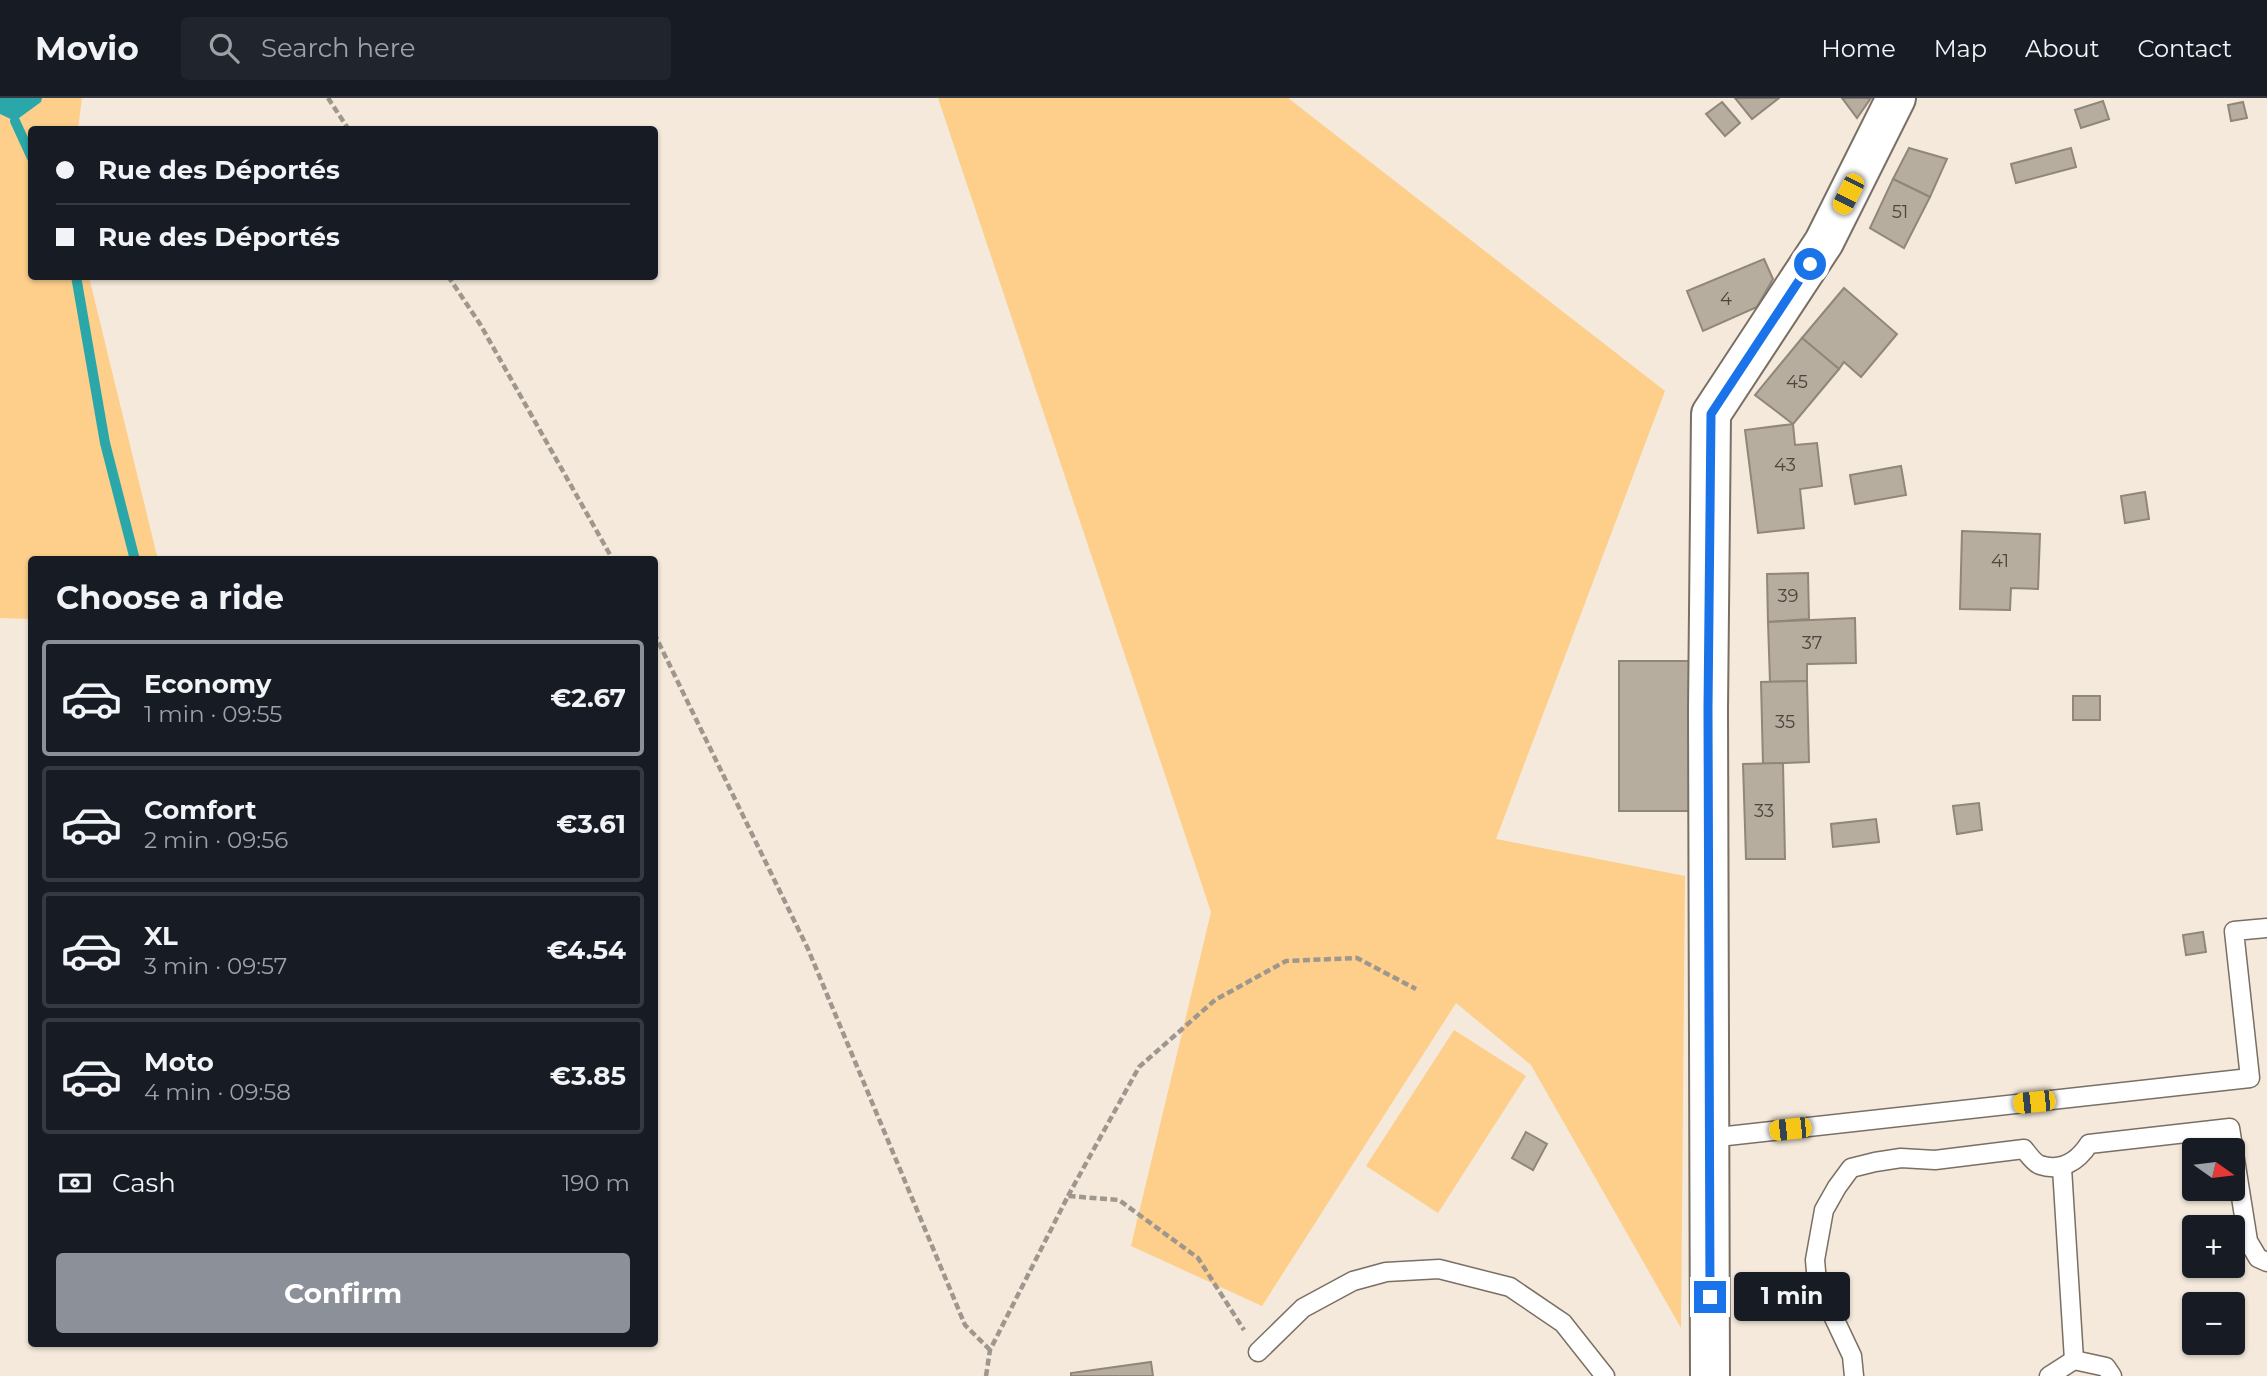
<!DOCTYPE html>
<meta charset="utf-8">
<style>
:root{--surface:#171b24;--page:#20242c;--text:#f1f3f6;--muted:#9ea1a6;--line:#363941;--accent:#8c9099}
body{margin:0;font-family:Montserrat,sans-serif;background:var(--page);color:var(--text);height:100vh;display:flex;flex-direction:column;font-size:26px;white-space:nowrap}
*{box-sizing:border-box;margin:0}
p{font-size:23px;color:var(--muted)}
.icon{flex:none;width:38px;height:38px;fill:none;stroke:currentColor;stroke-width:2;stroke-linecap:round;stroke-linejoin:round}
.map{position:relative;flex:1;overflow:hidden}
.sheet{position:absolute;left:28px;top:458px;width:630px;height:791px;display:flex;flex-direction:column;background:var(--surface);border-radius:7px;box-shadow:0 2px 5px #0004}
.sheet>*{flex:none}
.hud{position:absolute;left:28px;top:28px;width:630px;height:154px;border-radius:7px;box-shadow:0 2px 5px #0004;display:grid;align-content:center;height:154px;padding:0 28px;background:var(--surface)}
.needle{width:46px;rotate:104deg}
.fabs{position:absolute;left:2182px;top:1040px;display:grid;gap:14px}
.fabs a{display:grid;place-items:center;width:63px;height:63px;border-radius:7px;background:var(--surface);box-shadow:0 2px 5px #0004;font-size:35px}
.end{position:absolute;width:32px;height:32px;margin:-16px;border:9px solid #1a73e8;background:#fff;box-shadow:0 0 0 4px #fff}
.from{border-radius:50%}
.bubble{position:absolute;height:49px;border-radius:7px;background:var(--surface);box-shadow:0 2px 5px #0004;font-size:23px;font-weight:700;line-height:49px;text-align:center}
.car{position:absolute;width:21px;height:42px;margin:-21px -10px;border-radius:9px;box-shadow:0 0 5px 2px #0007;background:linear-gradient(#f5c518 24%,#345 0 40%,#f5c518 0 76%,#345 0 86%,#f5c518 0)}
.hud b{display:flex;align-items:center;gap:24px;height:66px;font-size:26px}
.hud b+b{border-top:2px solid var(--line)}
.hud i{width:18px;height:18px;background:var(--text)}
ul{padding:0;list-style:none}
li{display:flex;align-items:center;gap:21px;height:116px;margin:0 14px 10px;padding:0 14px;border:4px solid var(--line);border-radius:7px}
li div{flex:1}
li b{display:block;font-size:26px}
li em{font-style:normal;font-weight:700}
li.active{border-color:var(--accent)}
li>.icon{width:63px;height:63px;stroke-width:1.5}
h2{padding:0 28px;font-size:32px;line-height:84px}
.pay{display:flex;align-items:center;gap:18px;height:77px;padding:0 28px;font-size:26px}
.pay p{margin-inline-start:auto}
.action{display:flex;gap:14px;margin-top:auto;padding:14px 28px}
.action a{flex:1;height:80px;border-radius:7px;background:var(--accent);color:#fff;font-size:28px;font-weight:700;line-height:80px;text-align:center}
header{display:flex;align-items:center;gap:42px;box-sizing:border-box;height:98px;padding:0 35px;background:var(--surface);border-bottom:2px solid var(--line)}
header strong{font-size:33px}
nav{display:flex;gap:38px;margin-inline-start:auto;font-size:24px}
.search{width:490px;height:63px;background:var(--page);display:flex;align-items:center;gap:18px;box-sizing:border-box;padding:0 24px;border-radius:7px;color:var(--muted);font-size:26px}
.map>svg:first-child{display:block}
.green{fill:#fdcf8b}
.water{fill:#2ba7aa}
.lines{fill:none;stroke-linecap:round;stroke-linejoin:round}
.stream{stroke:#2ba7aa;stroke-width:10}
.building{fill:#b7ad9f;stroke:#908679;stroke-width:2}
.service-casing{stroke:#796f63;stroke-width:21}
.tertiary-casing{stroke:#796f63;stroke-width:42}
.path{stroke:#9f978d;stroke-width:4.5;stroke-dasharray:7 3.5;stroke-linecap:butt}
.service{stroke:#fff;stroke-width:18}
.tertiary{stroke:#fff;stroke-width:38}
.route{stroke:#1a73e8;stroke-width:9}
.labels{text-anchor:middle;stroke-width:5;stroke-linejoin:round;paint-order:stroke}
.number-label{font-size:18px;fill:#4b463e}
</style>
<header>
<strong>Movio</strong>
<div class="search"><svg class="icon" aria-label="search" viewBox="0 0 24 24"><circle cx="10" cy="10" r="6"/><path d="M15 15l6 6"/></svg>Search here</div>
<nav><a>Home</a><a>Map</a><a>About</a><a>Contact</a></nav>
</header>
<div class="map">
<svg width="2267" height="1278" viewBox="0 0 2267 1278">
<rect width="100%" height="100%" fill="#f4e9db"/>
<g class="green">
<path d="M0,0H82L78,31L32,32V178L89,179L158,462H32L31,521L0,520Z"/>
<path d="M938,0H1288L1665,293L1496,741L1685,778L1681,1230L1531,967L1456,905L1262,1208L1131,1148L1211,814Z"/>
<path d="M1454,932L1526,978L1438,1115L1366,1068Z"/>
</g>
<path class="water" d="M0,0H42L41,4L15,23L0,16Z"/>
<g class="lines">
<g class="stream">
<path d="M15,23L32,60"/>
<path d="M76,178L105,345L135,462"/>
</g>
</g>
<g class="building">
<path d="M1735,0H1779L1752,21Z"/>
<path d="M1842,0H1871L1857,20Z"/>
<path d="M2103,3L2109,21L2081,30L2075,12Z"/>
<path d="M1722,4L1740,25L1725,38L1706,16Z"/>
<path d="M2243,4L2247,20L2231,23L2228,7Z"/>
<path d="M1909,50L1947,61L1930,99L1893,81Z"/>
<path d="M2071,50L2076,69L2016,85L2011,66Z"/>
<path d="M1893,81L1930,99L1904,150L1870,130Z"/>
<path d="M1764,161L1773,181L1757,209L1703,233L1687,193Z"/>
<path d="M1844,190L1897,236L1861,279L1844,264L1839,271L1802,240Z"/>
<path d="M1802,240L1839,271L1793,326L1755,297Z"/>
<path d="M1793,326L1795,347L1817,345L1822,388L1800,391L1804,430L1758,435L1745,332Z"/>
<path d="M1901,368L1906,397L1855,406L1850,377Z"/>
<path d="M2145,394L2149,421L2125,425L2121,398Z"/>
<path d="M1962,433L2040,436L2038,491L2011,490L2010,512L1960,511Z"/>
<path d="M1808,475L1809,521L1768,524L1767,476Z"/>
<path d="M1855,520L1856,565L1807,566V583L1770,584L1768,524Z"/>
<path d="M1619,563H1695L1694,713H1619Z"/>
<path d="M1807,583L1809,664L1763,666L1761,584Z"/>
<rect x="2073" y="598" width="27" height="24"/>
<path d="M1783,665L1785,761H1746L1743,666Z"/>
<path d="M1979,705L1982,732L1957,736L1953,708Z"/>
<path d="M1876,721L1879,744L1833,749L1831,726Z"/>
<path d="M2203,834L2206,854L2186,857L2183,837Z"/>
<path d="M1526,1034L1547,1046L1533,1072L1512,1060Z"/>
<path d="M1151,1264L1153,1278H1071V1275Z"/>
</g>
<g class="lines">
<g class="service-casing">
<g id="service">
<path d="M1709,1040L2250,980L2234,833L2267,830"/>
<path d="M2062,1070L2074,1262"/>
<path d="M1258,1254L1303,1210L1353,1183L1386,1174L1439,1171L1510,1189L1563,1225L1605,1278"/>
<path d="M1854,1278L1852,1258L1817,1184L1815,1162L1824,1112L1837,1089L1851,1070L1875,1064L1901,1060L1935,1062L2024,1051C2028,1056 2034,1065 2040,1067C2061,1074 2078,1063 2089,1046L2230,1030L2248,1143L2258,1160L2267,1164"/>
<path d="M2049,1278L2074,1262L2106,1269L2112,1278"/>
</g>
</g>
<g class="tertiary-casing">
<path id="tertiary" d="M1710,1278L1708,612L1711,316L1824,144L1896,0"/>
</g>
<g class="path">
<path d="M328,0L349,32"/>
<path d="M448,178L480,226L613,462"/>
<path d="M654,535L808,851L965,1227L990,1252"/>
<path d="M1068,1098L1139,969L1215,902L1286,863L1357,860L1416,891"/>
<path d="M986,1278L990,1252L1068,1098L1119,1102L1198,1160L1244,1232"/>
</g>
<use href="#service" class="service"/>
<use href="#tertiary" class="tertiary"/>
</g>
<g class="lines">
<path class="route" d="M1710,1199L1708,611L1711,316L1810,166"/>
</g>
<g class="labels">
<g class="number-label">
<text x="1900" y="120">51</text>
<text x="1726" y="207">4</text>
<text x="1797" y="290">45</text>
<text x="1785" y="373">43</text>
<text x="2000" y="469">41</text>
<text x="1788" y="504">39</text>
<text x="1812" y="551">37</text>
<text x="1785" y="630">35</text>
<text x="1764" y="719">33</text>
</g>
</g>
</svg>
<div class="fabs">
<a><svg class="needle" viewBox="-14 -14 28 28"><path d="M0-13l5 13h-10z" fill="#e53935"/><path d="M0 13l5-13h-10z" fill="#9ea1a6"/></svg></a>
<a>+</a>
<a>−</a>
</div>
<i class="end from" style="left:1810px;top:166px"></i>
<i class="end" style="left:1710px;top:1199px"></i>
<div class="bubble" style="left:1734px;top:1174px;width:116px">1 min</div>
<i class="car" style="left:1848px;top:96px;rotate:207deg"></i>
<i class="car" style="left:2034px;top:1004px;rotate:264deg"></i>
<i class="car" style="left:1790px;top:1031px;rotate:264deg"></i>
<div class="hud">
<b><i class="from"></i>Rue des Déportés</b>
<b><i></i>Rue des Déportés</b>
</div>
<section class="sheet">
<h2>Choose a ride</h2>
<ul>
<li class="active"><svg class="icon" aria-label="car" viewBox="0 0 24 24"><path d="M5 17H2v-5l4-1 3-4h7l3 4 3 1v5h-3M9 17h6M6 11h13"/><circle cx="7" cy="17" r="2"/><circle cx="17" cy="17" r="2"/></svg><div><b>Economy</b><p>1 min · 09:55</p></div><em>€2.67</em></li>
<li><svg class="icon" aria-label="car" viewBox="0 0 24 24"><path d="M5 17H2v-5l4-1 3-4h7l3 4 3 1v5h-3M9 17h6M6 11h13"/><circle cx="7" cy="17" r="2"/><circle cx="17" cy="17" r="2"/></svg><div><b>Comfort</b><p>2 min · 09:56</p></div><em>€3.61</em></li>
<li><svg class="icon" aria-label="car" viewBox="0 0 24 24"><path d="M5 17H2v-5l4-1 3-4h7l3 4 3 1v5h-3M9 17h6M6 11h13"/><circle cx="7" cy="17" r="2"/><circle cx="17" cy="17" r="2"/></svg><div><b>XL</b><p>3 min · 09:57</p></div><em>€4.54</em></li>
<li><svg class="icon" aria-label="car" viewBox="0 0 24 24"><path d="M5 17H2v-5l4-1 3-4h7l3 4 3 1v5h-3M9 17h6M6 11h13"/><circle cx="7" cy="17" r="2"/><circle cx="17" cy="17" r="2"/></svg><div><b>Moto</b><p>4 min · 09:58</p></div><em>€3.85</em></li>
</ul>
<div class="pay"><svg class="icon" aria-label="cash" viewBox="0 0 24 24"><path d="M3 7h18v10H3z"/><circle cx="12" cy="12" r="2"/></svg>Cash<p>190 m</p></div>
<div class="action"><a>Confirm</a></div>
</section>
</div>
